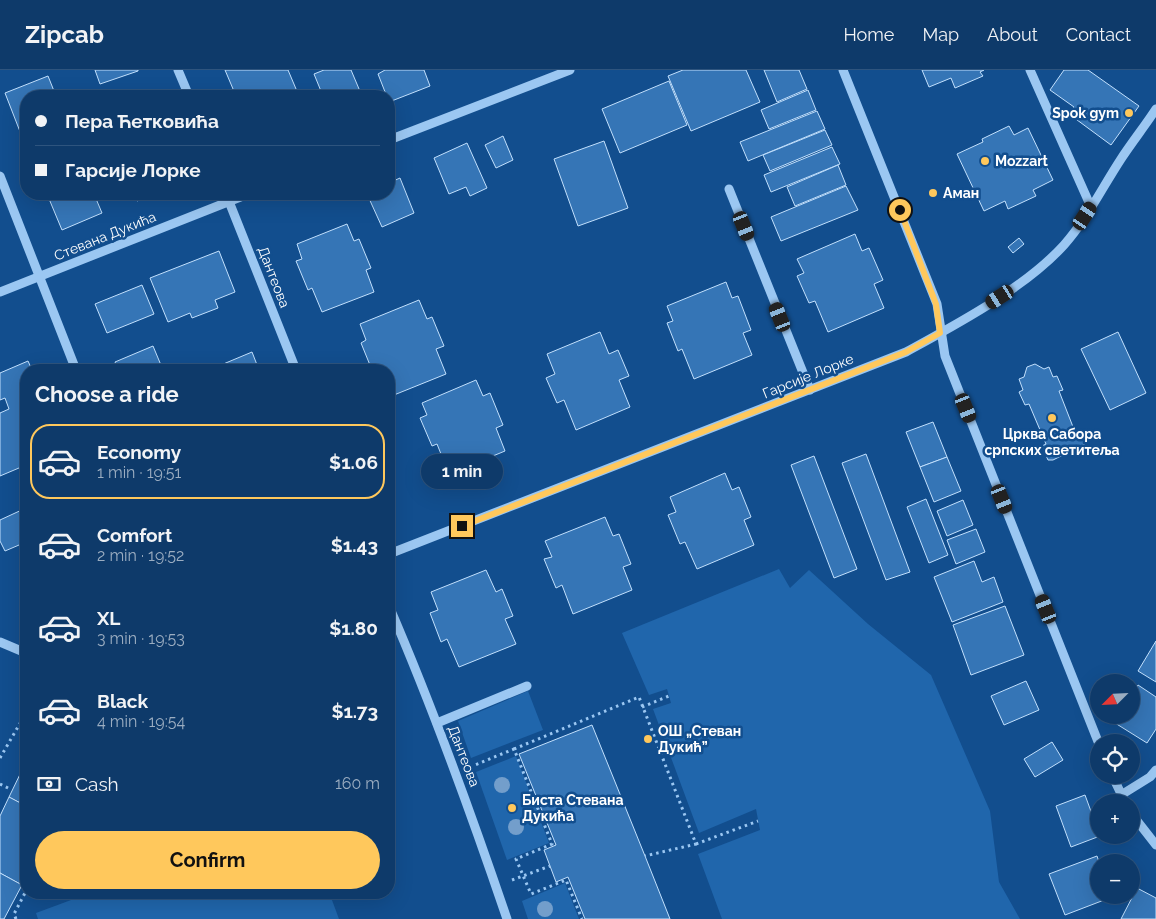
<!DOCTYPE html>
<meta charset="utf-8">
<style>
:root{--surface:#0e3a6a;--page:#1c4572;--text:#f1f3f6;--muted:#9badc1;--line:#2e547e;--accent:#ffc85c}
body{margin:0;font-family:Raleway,sans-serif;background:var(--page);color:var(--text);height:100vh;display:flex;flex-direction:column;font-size:19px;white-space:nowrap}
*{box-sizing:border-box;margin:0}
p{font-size:16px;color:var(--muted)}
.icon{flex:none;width:28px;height:28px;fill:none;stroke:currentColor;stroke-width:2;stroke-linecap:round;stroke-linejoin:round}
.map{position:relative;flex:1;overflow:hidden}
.drawer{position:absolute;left:20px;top:294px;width:375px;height:535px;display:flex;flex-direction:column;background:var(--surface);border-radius:20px;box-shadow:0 5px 20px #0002,0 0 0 1px var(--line)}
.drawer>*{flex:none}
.hud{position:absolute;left:20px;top:20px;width:375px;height:110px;border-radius:20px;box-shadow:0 5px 20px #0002,0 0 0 1px var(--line);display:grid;align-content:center;height:110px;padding:0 15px;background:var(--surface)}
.needle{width:32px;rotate:246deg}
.buttons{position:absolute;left:1090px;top:604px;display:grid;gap:10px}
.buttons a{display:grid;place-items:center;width:50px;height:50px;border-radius:50%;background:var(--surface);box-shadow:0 5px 20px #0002,0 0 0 1px var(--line);font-size:25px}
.end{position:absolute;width:22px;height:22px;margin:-11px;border:6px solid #ffc85c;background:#111;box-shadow:0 0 0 2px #111}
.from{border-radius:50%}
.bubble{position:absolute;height:35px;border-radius:18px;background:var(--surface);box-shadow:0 5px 20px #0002,0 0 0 1px var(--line);font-size:16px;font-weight:700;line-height:35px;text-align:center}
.car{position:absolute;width:15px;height:30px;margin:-15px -8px;border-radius:6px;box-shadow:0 0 4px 1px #0007;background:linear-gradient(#222 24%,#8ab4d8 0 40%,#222 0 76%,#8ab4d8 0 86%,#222 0)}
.hud b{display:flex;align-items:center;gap:18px;height:48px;font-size:19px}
.hud b+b{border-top:1px solid var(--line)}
.hud i{width:12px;height:12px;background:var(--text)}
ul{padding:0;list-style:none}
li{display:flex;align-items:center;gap:15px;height:75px;margin:0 10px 8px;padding:0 5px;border:2px solid transparent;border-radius:20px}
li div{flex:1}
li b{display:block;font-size:19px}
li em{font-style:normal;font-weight:700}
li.current{border-color:var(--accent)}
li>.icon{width:45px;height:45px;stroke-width:1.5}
h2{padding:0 15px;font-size:22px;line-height:60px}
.pay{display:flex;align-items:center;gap:12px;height:55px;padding:0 15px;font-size:19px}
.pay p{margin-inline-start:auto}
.cta{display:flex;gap:10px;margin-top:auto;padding:10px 15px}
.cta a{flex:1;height:58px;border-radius:30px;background:var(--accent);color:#111;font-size:20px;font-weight:700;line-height:58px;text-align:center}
header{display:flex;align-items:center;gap:30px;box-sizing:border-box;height:70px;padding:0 25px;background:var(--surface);border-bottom:1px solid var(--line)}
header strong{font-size:24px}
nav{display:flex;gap:28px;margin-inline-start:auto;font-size:18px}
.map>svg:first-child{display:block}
.green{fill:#2066ac}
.building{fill:#3575b6;stroke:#c2e0fd}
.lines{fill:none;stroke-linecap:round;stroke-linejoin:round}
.path{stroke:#9bc7f2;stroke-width:3;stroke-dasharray:2.5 4;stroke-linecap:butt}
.minor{stroke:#9bc7f2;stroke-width:9}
.tree{fill:#739ecb}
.route{stroke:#ffc85c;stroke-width:6}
.poi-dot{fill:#ffc85c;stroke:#124e8e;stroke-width:2}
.labels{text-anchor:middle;stroke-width:5;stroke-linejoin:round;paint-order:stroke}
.poi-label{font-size:14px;font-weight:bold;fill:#fff;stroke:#124e8e;text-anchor:start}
.street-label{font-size:14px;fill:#fff;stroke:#124e8e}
</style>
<header>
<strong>Zipcab</strong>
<nav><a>Home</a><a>Map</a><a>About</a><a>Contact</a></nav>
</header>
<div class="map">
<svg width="1156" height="849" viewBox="0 0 1156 849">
<rect width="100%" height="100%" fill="#124e8e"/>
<g class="green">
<path d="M779,499L790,518L809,500L868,554L931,605L990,741L999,812L1020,849H722L698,784L760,760L756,739L699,763L653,639L671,633L667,619L649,625L622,563Z"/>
<path d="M528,621L543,660L471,688L458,651Z"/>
<path d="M516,686L549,773L507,790L476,702Z"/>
<path d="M565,813L579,849H528L522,831Z"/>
<path d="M329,822L339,849H38L36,843L90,823Z"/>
</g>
<g class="building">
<path d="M95,0H138V1L100,14Z"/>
<path d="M225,0H288L299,26H236Z"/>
<path d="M324,0H351L362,26H323L314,4Z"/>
<path d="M424,0L430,16L389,32L378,4L385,0Z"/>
<path d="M683,0H746L760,32L691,61L668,6Z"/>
<path d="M764,0H799L807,19L777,32Z"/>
<path d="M922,0H984L980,2L983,6L955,18L951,8L929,17Z"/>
<path d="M1064,0H1088L1139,36L1111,75L1069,44L1074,37L1050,20Z"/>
<path d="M48,6L56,26H26V77L5,23Z"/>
<path d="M669,11L687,55L620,83L602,39Z"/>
<path d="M808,20L816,40L769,59L761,40Z"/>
<path d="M152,21L154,26H140Z"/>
<path d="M817,41L825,59L748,91L740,72Z"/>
<path d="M1009,56L1014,65L1028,58L1053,110L1033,120L1036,126L1008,139L1005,131L984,141L957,84L983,72L982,69Z"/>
<path d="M825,60L832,75L770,101L763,85Z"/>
<path d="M503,66L513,90L496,98L485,75Z"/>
<path d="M604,71L628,138L578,156L554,89Z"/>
<path d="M467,73L487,118L470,126L466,117L449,124L434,88Z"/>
<path d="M832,77L840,94L771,122L764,105Z"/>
<path d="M838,95L846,115L795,136L787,117Z"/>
<path d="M400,108L414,143L382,157L367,124H389V113Z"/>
<path d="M846,116L858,140L781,171L771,147Z"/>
<path d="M47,124H94L102,143L62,160Z"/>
<path d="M133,124H155L137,131Z"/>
<path d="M347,154L354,171L359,169L371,198L366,200L374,222L322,242L312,218L308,220L296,191L302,189L297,174Z"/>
<path d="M855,164L862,181L869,178L883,210L874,214L884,238L828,262L815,231L809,233L797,206L804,203L797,189Z"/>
<path d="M1019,168L1024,174L1013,183L1008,177Z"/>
<path d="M219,181L235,222L215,230L218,238L192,248L190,243L168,252L150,208Z"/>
<path d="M726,212L732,228L738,226L751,260L743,263L752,285L694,309L682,279L678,281L667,253L673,251L667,236Z"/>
<path d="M142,215L154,244L107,263L95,234Z"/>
<path d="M419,230L427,249L432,247L444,276L436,279L446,304L389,327V300H372L361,273L366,270L360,254Z"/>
<path d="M600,262L609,284L618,280L629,306L619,310L630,337L576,360L564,330L557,333L546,308L555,304L547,284Z"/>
<path d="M1118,262L1146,323L1110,340L1081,279Z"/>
<path d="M153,276L163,300H118L115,292Z"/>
<path d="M252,282L259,300H209Z"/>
<path d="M28,291L32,300H26V395L0,406V343L9,339L5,328L0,330V303Z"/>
<path d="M1035,294L1044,299L1049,297L1053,307L1057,306L1063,320L1059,321L1075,362L1080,360L1085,374L1053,390H1048L1042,376L1046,374L1029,334L1025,335L1019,322L1023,320L1019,309L1024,307L1027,297Z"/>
<path d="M476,310L483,326L490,323L503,355L496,358L505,381L449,404L437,374L432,376L420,348L427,345L422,333Z"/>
<path d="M933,352L947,387L920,397L906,362Z"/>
<path d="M866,384L910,502L886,510L842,393Z"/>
<path d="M814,386L857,499L834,508L791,395Z"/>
<path d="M947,387L961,421L934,432L920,397Z"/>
<path d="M725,403L732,420L739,417L751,447L744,450L754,475L697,499L685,472L680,474L668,445L676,442L670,427Z"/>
<path d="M926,429L948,485L929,493L907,437Z"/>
<path d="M963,430L973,455L947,466L937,441Z"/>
<path d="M26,438V472L5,481L0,471V450Z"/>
<path d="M605,447L613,466L619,464L631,494L623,497L632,520L573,544L562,515L556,518L544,489L552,487L545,471Z"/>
<path d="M976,459L985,482L956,494L947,470Z"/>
<path d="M974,491L982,512L994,507L1003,532L952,552L934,507Z"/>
<path d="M486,500L496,522L502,519L513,546L505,549L516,574L459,597L447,569L441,572L430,543L438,540L431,522Z"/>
<path d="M1005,536L1024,585L971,605L953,555Z"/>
<path d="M1156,571V612L1138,601Z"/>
<path d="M1026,611L1039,640L1004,655L991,626Z"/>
<path d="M1138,615L1156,627V659L1147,673L1115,653L1120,645H1131V626Z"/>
<path d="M592,655L645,786L670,849H585L568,807L556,812L544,780L556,775L519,684Z"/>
<path d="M1052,672L1063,690L1035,707L1024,689Z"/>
<path d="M26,692V736L9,727Z"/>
<path d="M1085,725L1100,766L1071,777L1056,736Z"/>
<path d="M9,727L26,736V807L22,815L0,803V746Z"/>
<path d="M1097,786L1099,792V825L1112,827L1065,845L1049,804Z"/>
<path d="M0,803L22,815L4,849H0Z"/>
<path d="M1137,818L1156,828V849H1121Z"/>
</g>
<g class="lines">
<g class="path">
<path d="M642,637L669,626"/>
<path d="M514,679L639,627L696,774L645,786"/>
<path d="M0,688L26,643"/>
<path d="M470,697L514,679L552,774L516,789L531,824L566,810L582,849"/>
<path d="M0,714L10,719"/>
<path d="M696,774L758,751"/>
<path d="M512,810L550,796"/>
<path d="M22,815L26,817"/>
<path d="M16,849L14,844L26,821"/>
</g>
<g class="minor">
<path d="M178,0L189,26"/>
<path d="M843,0L937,234L945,286L1099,674"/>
<path d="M1030,0L1091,137"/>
<path d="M389,70L570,0"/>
<path d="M0,106L76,300"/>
<path d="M729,119L810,320"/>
<path d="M226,124L296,300"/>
<path d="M0,222L248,124"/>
<path d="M389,484L906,282C957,254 1025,218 1064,175C1087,149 1102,118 1121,89C1132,72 1145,56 1156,39"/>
<path d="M389,536C433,638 471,743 507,849"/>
<path d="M0,572L26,583"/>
<path d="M437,653L527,616"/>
<path d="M1112,705L1125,732"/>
<path d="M1121,725L1150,707L1156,700"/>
<path d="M1131,743L1156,775"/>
</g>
</g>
<g class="tree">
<circle cx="502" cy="715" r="8"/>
<circle cx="516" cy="757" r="8"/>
<circle cx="545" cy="839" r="8"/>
</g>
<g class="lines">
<path class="route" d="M462,456L906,282L940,263L936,234L900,140"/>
</g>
<g class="poi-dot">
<circle cx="1129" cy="43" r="5"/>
<circle cx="985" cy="91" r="5"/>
<circle cx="933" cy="123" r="5"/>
<circle cx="1052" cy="348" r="5"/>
<circle cx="648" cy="669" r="5"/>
<circle cx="512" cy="738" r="5"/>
</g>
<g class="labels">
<g class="poi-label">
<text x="1119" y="48" text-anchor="end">Spok gym</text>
<text x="995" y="96">Mozzart</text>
<text x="943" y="128">Аман</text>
<text x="1052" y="369" text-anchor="middle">Црква Сабора<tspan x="1052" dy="16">српских светитеља</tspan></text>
<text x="658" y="666">ОШ „Стеван<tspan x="658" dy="16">Дукић”</tspan></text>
<text x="522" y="735">Биста Стевана<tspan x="522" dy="16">Дукића</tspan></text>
</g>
<g class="street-label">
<text transform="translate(105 166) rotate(-22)" y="5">Стевана Дукића</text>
<text transform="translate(274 207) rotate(69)" y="5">Дантеова</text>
<text transform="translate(808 306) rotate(-22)" y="5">Гарсије Лорке</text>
<text transform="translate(464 686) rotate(69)" y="5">Дантеова</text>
</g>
</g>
</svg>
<div class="buttons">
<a><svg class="needle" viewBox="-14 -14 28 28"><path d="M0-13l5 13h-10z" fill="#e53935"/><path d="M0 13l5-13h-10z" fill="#9badc1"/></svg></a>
<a><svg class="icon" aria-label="locate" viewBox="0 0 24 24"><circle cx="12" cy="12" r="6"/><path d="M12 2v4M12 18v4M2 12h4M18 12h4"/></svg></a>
<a>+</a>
<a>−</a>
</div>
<i class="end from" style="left:900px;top:140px"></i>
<i class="end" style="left:462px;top:456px"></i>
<div class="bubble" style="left:421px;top:384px;width:82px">1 min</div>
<i class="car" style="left:1085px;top:146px;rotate:33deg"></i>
<i class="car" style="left:744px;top:156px;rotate:158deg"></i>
<i class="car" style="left:1000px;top:227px;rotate:237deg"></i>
<i class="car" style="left:780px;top:247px;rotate:338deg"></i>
<i class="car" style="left:966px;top:338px;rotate:158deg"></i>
<i class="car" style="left:1002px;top:429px;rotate:158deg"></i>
<i class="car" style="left:1046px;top:539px;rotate:338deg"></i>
<div class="hud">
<b><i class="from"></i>Пера Ћетковића</b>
<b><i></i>Гарсије Лорке</b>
</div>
<section class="drawer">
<h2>Choose a ride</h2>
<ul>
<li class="current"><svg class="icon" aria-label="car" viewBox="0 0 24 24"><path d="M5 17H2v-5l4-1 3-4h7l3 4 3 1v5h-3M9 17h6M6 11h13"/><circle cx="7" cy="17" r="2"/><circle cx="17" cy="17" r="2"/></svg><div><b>Economy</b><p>1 min · 19:51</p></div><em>$1.06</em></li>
<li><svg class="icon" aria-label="car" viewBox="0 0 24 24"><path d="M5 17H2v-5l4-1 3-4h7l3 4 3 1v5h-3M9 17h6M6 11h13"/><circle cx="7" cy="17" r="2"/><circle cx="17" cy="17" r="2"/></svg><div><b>Comfort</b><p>2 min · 19:52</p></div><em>$1.43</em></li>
<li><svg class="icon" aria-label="car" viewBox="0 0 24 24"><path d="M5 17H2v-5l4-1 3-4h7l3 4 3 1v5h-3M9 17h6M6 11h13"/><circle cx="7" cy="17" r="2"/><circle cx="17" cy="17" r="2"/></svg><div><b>XL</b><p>3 min · 19:53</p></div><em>$1.80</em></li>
<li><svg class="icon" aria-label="car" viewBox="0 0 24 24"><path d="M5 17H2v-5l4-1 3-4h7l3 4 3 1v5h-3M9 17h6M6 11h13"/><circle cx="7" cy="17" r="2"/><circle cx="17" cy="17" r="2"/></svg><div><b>Black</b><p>4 min · 19:54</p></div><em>$1.73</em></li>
</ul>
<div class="pay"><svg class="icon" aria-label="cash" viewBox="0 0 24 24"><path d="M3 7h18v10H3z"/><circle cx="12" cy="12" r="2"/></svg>Cash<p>160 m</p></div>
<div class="cta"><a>Confirm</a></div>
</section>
</div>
